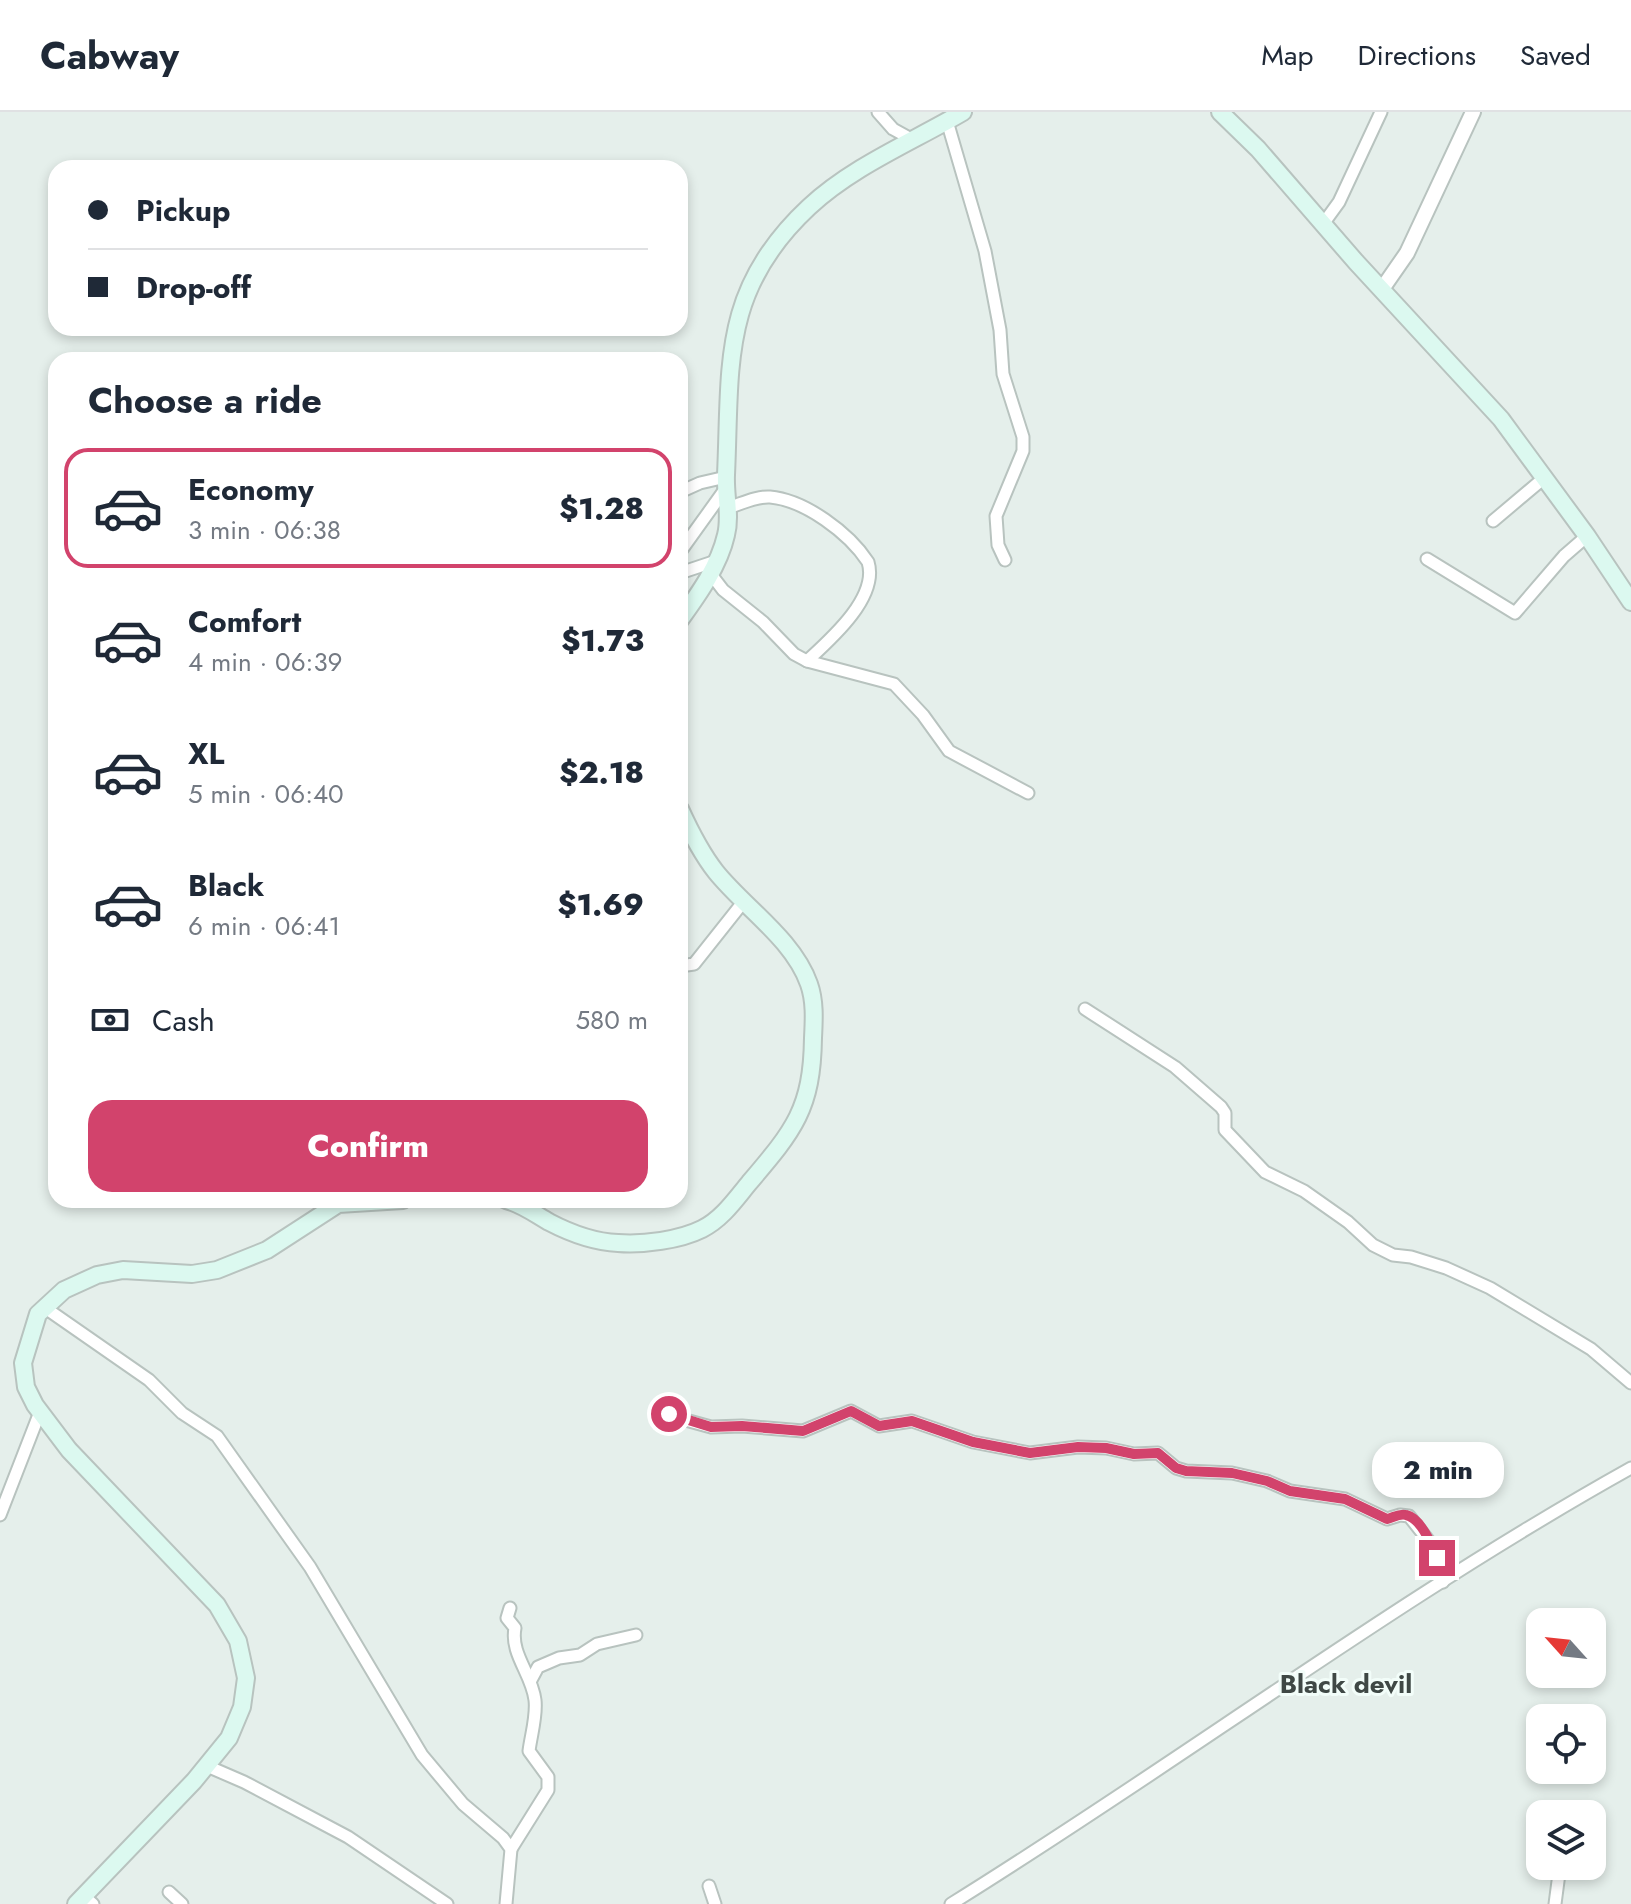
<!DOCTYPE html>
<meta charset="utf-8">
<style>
:root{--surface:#fff;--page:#f2f2f3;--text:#1f2937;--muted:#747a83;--line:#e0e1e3;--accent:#d2436c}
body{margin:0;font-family:Jost,sans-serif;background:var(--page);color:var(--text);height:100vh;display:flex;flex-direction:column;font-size:30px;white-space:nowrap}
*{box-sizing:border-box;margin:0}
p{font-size:26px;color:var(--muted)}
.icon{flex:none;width:44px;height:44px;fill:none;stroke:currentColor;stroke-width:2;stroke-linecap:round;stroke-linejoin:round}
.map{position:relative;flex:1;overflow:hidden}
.sheet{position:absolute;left:48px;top:240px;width:640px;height:856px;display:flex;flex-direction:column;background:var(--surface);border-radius:24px;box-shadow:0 4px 12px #0003}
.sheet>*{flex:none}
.banner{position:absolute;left:48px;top:48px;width:640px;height:176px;border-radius:24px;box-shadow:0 4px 12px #0003;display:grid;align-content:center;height:176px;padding:0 40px;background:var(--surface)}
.needle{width:52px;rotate:297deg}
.buttons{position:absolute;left:1526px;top:1496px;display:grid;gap:16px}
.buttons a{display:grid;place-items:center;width:80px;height:80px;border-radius:16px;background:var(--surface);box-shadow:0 4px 12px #0003;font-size:40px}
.end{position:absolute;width:36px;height:36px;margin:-18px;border:10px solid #d2436c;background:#fff;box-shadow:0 0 0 4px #fff}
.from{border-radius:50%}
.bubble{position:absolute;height:56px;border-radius:24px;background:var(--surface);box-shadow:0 4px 12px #0003;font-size:26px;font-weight:800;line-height:56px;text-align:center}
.banner b{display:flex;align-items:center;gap:28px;height:76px;font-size:30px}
.banner b+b{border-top:2px solid var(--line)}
.banner i{width:20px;height:20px;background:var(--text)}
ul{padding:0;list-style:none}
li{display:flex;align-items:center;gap:24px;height:120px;margin:0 16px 12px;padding:0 24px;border:4px solid transparent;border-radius:24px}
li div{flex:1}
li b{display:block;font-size:30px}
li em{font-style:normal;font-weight:800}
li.on{border-color:var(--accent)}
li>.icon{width:72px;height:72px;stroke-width:1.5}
h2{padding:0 40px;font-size:36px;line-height:96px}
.pay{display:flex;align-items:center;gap:20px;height:88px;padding:0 40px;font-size:30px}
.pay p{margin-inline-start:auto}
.cta{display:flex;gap:16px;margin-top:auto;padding:16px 40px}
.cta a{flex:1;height:92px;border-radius:24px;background:var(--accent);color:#fff;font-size:32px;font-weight:800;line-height:92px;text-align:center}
header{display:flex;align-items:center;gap:48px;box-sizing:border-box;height:112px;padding:0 40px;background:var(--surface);border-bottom:2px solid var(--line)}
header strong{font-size:38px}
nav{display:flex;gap:44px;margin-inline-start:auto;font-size:28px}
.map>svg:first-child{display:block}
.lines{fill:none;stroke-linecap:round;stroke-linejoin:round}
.minor-casing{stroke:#b8c3bf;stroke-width:15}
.tertiary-casing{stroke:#b8c3bf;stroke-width:18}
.secondary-casing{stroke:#b8c3bf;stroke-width:20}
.minor{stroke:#fff;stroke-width:11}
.tertiary{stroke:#fff;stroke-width:14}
.secondary{stroke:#dcf9f0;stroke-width:16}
.route{stroke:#d2436c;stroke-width:10}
.labels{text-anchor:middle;stroke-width:6;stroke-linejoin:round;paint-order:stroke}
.quarter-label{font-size:26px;font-weight:bold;fill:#3f4845;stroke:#f2fdf9}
</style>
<header>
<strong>Cabway</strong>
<nav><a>Map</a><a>Directions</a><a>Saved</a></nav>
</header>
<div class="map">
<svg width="1631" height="1792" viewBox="0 0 1631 1792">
<rect width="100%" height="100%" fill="#e5efeb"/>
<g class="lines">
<g class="minor-casing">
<g id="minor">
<path d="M878,0L893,17L913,28"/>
<path d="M947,9L985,139L1000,218L1003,262L1023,325V339L996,404L998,433L1005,448"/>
<path d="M1323,112L1339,90L1381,0"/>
<path d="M680,380L700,371L726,365"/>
<path d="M727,396C741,392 756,384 770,385C805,388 849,421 868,450C879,485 831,527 807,549"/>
<path d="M1493,409L1544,366"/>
<path d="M680,440L726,376"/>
<path d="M1427,447L1515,501L1564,444L1587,424"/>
<path d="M680,461L716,449"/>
<path d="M710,461L723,478L763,510L794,542L807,549L894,572L923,603L949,639L1028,681"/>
<path d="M680,854L694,852L744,789"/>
<path d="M1085,897L1175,955L1221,995L1225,1001V1018L1265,1060L1304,1079L1348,1110L1373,1133L1393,1143L1411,1145L1446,1156L1490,1176L1591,1237L1631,1271"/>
<path d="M44,1195L149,1268L182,1301L217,1324L310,1455L422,1643L463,1692L503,1726L511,1737L506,1792"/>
<path d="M660,1301L711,1315L742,1314L803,1319L851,1299L879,1314L912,1309L973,1330L1030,1341L1078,1335L1106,1336L1134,1342L1158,1341L1176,1356L1186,1359L1232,1361L1267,1369L1290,1379L1345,1387L1387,1407L1400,1403L1409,1404L1432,1433L1443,1470"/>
<path d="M0,1403L40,1300"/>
<path d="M510,1496L507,1506L515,1516C510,1542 532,1562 535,1588C537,1604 531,1623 529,1639L548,1665V1678L511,1737"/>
<path d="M531,1568L538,1555L559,1546L580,1543L597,1532L636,1523"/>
<path d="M207,1654L244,1670L348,1725L447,1792"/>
<path d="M709,1774L715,1792"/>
<path d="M169,1780L182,1792"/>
<path d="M84,1784L93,1792"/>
<path d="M951,1792C1180,1650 1396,1487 1631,1356"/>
<path d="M1555,1792L1560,1754"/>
</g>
</g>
<g class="tertiary-casing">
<path id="tertiary" d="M1382,177L1407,141L1473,0"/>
</g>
<g class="secondary-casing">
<g id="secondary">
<path d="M1220,0L1258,37L1356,150L1501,307L1587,424L1631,490"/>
<path d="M680,508C698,483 719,454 726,423C731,404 725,383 726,363C731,253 720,178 809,95C853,54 912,30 963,0"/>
<path d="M506,1088C522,1092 535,1102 549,1110C570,1121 595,1130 618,1131C643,1133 680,1128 702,1117C722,1107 735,1088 749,1071C794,1018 812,997 813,926C814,907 815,889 809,872C793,827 745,796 716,760C701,741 690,719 680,697"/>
<path d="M76,1792L194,1669L229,1626L242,1595L246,1566L238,1529L217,1493L69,1338L35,1293L26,1275L23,1251L38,1202L64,1178L97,1163L123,1158L192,1162L217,1158L267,1138L338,1092L403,1088"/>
</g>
</g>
<use href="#minor" class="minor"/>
<use href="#tertiary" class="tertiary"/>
<use href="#secondary" class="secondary"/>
</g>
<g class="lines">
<path class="route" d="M669,1302L711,1315L742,1314L803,1319L851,1299L879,1314L912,1309L973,1330L1030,1341L1078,1335L1106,1336L1134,1342L1158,1341L1176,1356L1186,1359L1232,1361L1267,1369L1290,1379L1345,1387L1387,1407C1393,1406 1399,1401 1406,1403C1421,1406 1432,1433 1437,1446"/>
</g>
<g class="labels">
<g class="quarter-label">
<text x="1346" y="1581">Black devil</text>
</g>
</g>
</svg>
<div class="buttons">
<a><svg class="needle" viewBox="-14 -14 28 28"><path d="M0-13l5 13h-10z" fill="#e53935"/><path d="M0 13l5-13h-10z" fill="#747a83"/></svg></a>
<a><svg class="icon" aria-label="locate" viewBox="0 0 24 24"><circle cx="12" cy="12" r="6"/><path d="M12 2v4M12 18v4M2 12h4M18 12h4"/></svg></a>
<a><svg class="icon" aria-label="layers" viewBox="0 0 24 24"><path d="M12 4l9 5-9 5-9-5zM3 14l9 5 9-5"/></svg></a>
</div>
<i class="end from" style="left:669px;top:1302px"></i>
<i class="end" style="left:1437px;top:1446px"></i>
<div class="bubble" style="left:1372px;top:1330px;width:132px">2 min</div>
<div class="banner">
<b><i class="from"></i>Pickup</b>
<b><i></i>Drop-off</b>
</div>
<section class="sheet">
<h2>Choose a ride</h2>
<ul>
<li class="on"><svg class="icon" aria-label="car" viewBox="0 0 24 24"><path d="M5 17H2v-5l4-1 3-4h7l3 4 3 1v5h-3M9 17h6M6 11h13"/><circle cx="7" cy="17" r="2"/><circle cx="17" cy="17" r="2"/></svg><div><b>Economy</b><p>3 min · 06:38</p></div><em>$1.28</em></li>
<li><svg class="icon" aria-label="car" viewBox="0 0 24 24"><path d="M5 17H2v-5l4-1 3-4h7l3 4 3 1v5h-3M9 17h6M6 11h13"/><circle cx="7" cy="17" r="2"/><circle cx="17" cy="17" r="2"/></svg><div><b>Comfort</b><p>4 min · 06:39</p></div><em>$1.73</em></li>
<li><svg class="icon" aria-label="car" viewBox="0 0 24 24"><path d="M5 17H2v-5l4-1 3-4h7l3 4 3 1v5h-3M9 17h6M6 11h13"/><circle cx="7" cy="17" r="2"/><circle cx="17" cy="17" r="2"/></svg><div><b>XL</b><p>5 min · 06:40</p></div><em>$2.18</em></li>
<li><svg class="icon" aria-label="car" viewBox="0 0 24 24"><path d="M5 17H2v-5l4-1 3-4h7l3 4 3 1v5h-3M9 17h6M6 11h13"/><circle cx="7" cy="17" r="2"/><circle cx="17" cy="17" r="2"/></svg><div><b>Black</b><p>6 min · 06:41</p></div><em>$1.69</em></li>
</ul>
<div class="pay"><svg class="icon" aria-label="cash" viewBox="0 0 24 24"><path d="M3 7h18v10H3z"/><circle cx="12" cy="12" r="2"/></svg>Cash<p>580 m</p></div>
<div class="cta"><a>Confirm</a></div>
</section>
</div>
